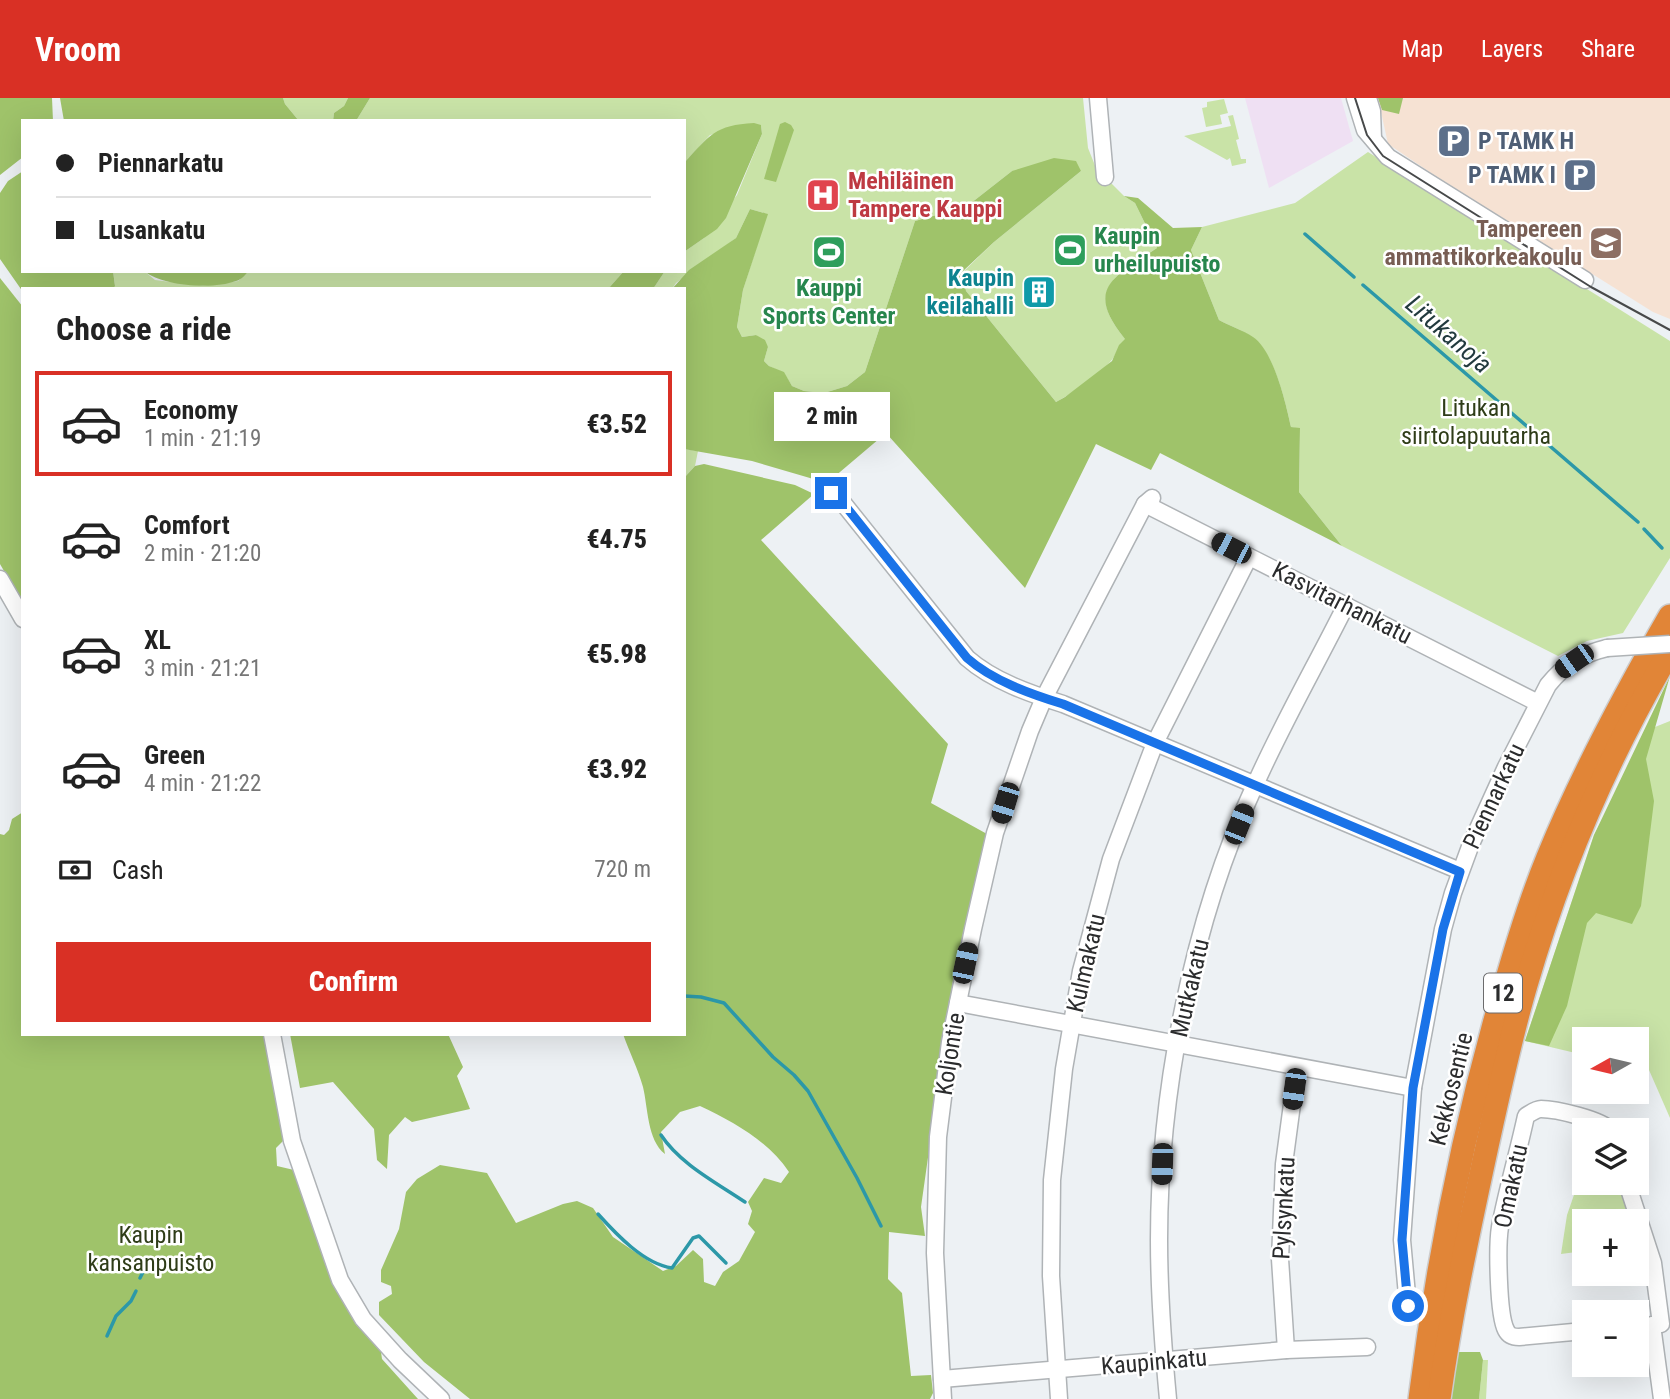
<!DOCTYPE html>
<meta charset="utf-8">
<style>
:root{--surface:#fff;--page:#f6f6f6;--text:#222;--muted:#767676;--line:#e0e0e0;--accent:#d93025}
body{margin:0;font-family:"Roboto Condensed",sans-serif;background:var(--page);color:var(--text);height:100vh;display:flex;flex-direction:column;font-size:26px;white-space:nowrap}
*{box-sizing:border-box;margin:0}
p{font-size:23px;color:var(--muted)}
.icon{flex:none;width:38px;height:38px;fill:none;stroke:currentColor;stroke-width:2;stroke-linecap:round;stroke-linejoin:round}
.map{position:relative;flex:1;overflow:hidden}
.side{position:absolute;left:21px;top:189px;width:665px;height:749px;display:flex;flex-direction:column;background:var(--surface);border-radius:0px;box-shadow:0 7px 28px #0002}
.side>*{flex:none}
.top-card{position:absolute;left:21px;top:21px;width:665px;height:154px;border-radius:0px;box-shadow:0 7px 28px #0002;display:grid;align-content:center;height:154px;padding:0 35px;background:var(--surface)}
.needle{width:46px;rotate:262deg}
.tools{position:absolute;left:1572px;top:929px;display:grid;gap:14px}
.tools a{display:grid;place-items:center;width:77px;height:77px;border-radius:0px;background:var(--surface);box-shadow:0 7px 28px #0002;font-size:35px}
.end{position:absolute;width:32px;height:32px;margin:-16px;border:9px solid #1a73e8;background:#fff;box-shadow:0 0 0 4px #fff}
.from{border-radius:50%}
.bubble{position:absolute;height:49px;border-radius:0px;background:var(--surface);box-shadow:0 7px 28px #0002;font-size:23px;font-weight:800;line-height:49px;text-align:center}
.car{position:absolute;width:21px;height:42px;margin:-21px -10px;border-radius:9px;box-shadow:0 0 5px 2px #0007;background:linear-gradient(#222 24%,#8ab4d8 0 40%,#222 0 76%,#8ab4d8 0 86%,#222 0)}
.top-card b{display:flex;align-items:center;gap:24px;height:66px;font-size:26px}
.top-card b+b{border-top:2px solid var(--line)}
.top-card i{width:18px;height:18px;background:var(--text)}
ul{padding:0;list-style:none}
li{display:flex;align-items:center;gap:21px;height:105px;margin:0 14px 10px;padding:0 21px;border:4px solid transparent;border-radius:0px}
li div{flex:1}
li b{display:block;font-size:26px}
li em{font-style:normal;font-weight:800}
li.on{border-color:var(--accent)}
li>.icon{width:63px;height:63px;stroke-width:1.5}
h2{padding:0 35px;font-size:32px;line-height:84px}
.pay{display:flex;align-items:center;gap:18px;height:77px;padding:0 35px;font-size:26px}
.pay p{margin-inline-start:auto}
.action{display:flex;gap:14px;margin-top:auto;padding:14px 35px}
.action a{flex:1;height:80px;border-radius:0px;background:var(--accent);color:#fff;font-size:28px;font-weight:800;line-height:80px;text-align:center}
header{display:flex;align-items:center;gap:42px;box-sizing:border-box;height:98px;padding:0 35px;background:var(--accent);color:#fff}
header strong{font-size:33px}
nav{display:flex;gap:38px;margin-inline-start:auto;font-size:24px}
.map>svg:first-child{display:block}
.commercial{fill:#efe0f3}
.education{fill:#f6e2d3}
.green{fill:#c9e3a7}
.forest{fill:#9fc36a}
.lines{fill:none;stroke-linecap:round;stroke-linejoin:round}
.stream{stroke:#2c98a8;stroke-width:3.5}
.minor-casing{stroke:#afb3b6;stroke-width:19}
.highway-casing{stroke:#cccccd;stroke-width:26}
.minor{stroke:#fff;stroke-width:16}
.highway{stroke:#e18537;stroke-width:23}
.tram{stroke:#47494a;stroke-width:2}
.minor-bridge-casing{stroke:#afb3b6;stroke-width:19;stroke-linecap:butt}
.minor-bridge{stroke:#fff;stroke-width:16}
.route{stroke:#1a73e8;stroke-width:9}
.labels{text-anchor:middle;stroke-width:5;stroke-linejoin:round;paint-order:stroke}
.shield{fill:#fff;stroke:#6b6b6c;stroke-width:2}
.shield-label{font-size:23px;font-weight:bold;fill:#2b2c2d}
.service-label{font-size:24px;font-weight:bold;fill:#4e5e75;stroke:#fff;text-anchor:start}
.health-label{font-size:24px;font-weight:bold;fill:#be3a42;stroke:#fff;text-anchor:start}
.education-label{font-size:24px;font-weight:bold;fill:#785e54;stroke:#fff;text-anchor:end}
.leisure-label{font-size:24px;font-weight:bold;fill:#27864d;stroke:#fff;text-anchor:start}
.culture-label{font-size:24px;font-weight:bold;fill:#0d838f;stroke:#fff;text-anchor:end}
.park-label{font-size:24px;fill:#2f3d18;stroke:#fff}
.street-label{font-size:24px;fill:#2b2c2d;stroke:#fff}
.water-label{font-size:26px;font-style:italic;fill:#223a3e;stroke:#fff}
</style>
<header>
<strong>Vroom</strong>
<nav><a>Map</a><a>Layers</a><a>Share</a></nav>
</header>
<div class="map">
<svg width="1670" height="1301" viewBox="0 0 1670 1301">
<rect width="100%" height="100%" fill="#edf1f4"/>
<path class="commercial" d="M1245,0H1341L1353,43L1269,90Z"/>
<path class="education" d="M1378,0H1670V221L1653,214L1431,75L1388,46Z"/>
<g class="green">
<path d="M283,0H348L344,8L334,15L333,23H299L285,6Z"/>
<path d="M370,0H1083L1088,50L1096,70L1124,98L1135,105L1157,150C1115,178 1083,191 1126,242C1117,248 1117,257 1110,264C1099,277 1071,296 1056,304L966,193L962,175L994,144L1081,73H1012L966,109L915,123L865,274L847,288L824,295L804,293L792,288L784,275L769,268L764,263L768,249L756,237L742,239L737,229L743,192L767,116L750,111L736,140L676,185L672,191H653L665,173H684V154L704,140L737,97L762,36L761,27L710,37L684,65V23H356Z"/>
<path d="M1224,1L1228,15L1220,17L1222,26L1206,29L1202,10L1207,9V4Z"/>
<path d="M1233,17L1239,41L1236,42L1241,61H1246V65L1232,68L1230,60L1227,62L1184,38L1231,28L1228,18Z"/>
<path d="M1368,54L1670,243V460L1623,535L1587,543L1558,558L1342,448L1299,394L1300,331L1291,329C1286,306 1274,254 1253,240C1243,232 1230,228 1219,222L1191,152L1202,129L1295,105Z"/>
<path d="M113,173H144L155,182L203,188L238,183L249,173H624L608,191H113L115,187Z"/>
<path d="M684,351L698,353L695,368L684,380Z"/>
<path d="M1670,623V1020L1649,972L1636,969V942H1584V957L1525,943L1594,737L1655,629Z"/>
<path d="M1584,1048V1085H1618L1630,1123L1584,1124V1153L1561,1156L1567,1117L1575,1094Z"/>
<path d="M1483,1262H1488L1486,1301H1479Z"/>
</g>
<g class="forest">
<path d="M0,0H52L53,23H23V59L0,77Z"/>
<path d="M60,0H283L285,6L299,23H64Z"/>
<path d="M348,0H370L356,23H333L334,15L344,8Z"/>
<path d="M1378,0H1403L1399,16L1382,12Z"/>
<path d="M785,24L791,27L794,32L776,84L764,81L780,26Z"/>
<path d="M754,25L761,27L762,36L726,120L717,131L684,154V65C710,37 715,27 754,25Z"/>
<path d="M1054,60L1076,63L1081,73L994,144L962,174L966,193L1056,304L1065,299L1112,263L1119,247L1125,241C1083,189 1115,179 1157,150L1135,105L1124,98L1138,100L1173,130L1202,129L1191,152L1219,222C1230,228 1243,232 1253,239C1274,253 1286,306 1291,329L1300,330L1299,394L1342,448L1160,355L1151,372L1096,346L1025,490L886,335L827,385L752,363L684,351V191H672L689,172L736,140L750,111L768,116L743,192L737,229L742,239L756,237L765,242L768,249L764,263L769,268L784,274L792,288L804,293L824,295L847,288L865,274L915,123L966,109L1012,73Z"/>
<path d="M23,73V173H113L115,188L113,191H23V194L0,161V95L8,83Z"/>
<path d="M144,173H249C245,177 241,182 236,183C212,192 163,188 144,173Z"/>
<path d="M624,173H665L653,191H608Z"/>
<path d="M0,180L23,209V506L0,466Z"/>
<path d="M704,366L795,387L814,396L761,442L948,646L931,705L987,736L953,883L921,1109L925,1138L889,1134L888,1181L902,1195L911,1278L931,1277L933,1295L930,1301H470L424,1264L379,1217V1204L392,1196L391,1188L381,1184V1172L399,1131L406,1094L417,1081L440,1067L487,1075L516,1125L563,1106L577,1103L593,1110L613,1139L663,1173L676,1168L693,1152L703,1161L704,1184L715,1188L723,1174L739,1163L755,1134L748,1126L752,1113L748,1104L764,1080L781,1085L789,1074C768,1043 734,1024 700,1008L680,1014L661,1034L665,1056C647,1042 648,1009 643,989C638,971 629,953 623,936H684V380L695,368Z"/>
<path d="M1670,578L1646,661L1654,703L1641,808L1632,826L1596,815L1587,825L1567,908L1549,948L1525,943L1594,737Z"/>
<path d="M23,714V936H265L284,1042L276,1050L277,1068L294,1072L360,1228L381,1254L382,1261L418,1301H0V736L4,737L9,732L12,721Z"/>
<path d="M290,936H448L463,969L457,978L470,1011L412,1024L405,1019L389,1037L387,1071L377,1062L374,1031L333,984L300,990Z"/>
<path d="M1454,1254H1480L1483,1262L1479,1301H1449Z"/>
</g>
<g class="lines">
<g class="stream">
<path d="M1305,136L1354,179"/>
<path d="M1363,187L1638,424"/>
<path d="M1644,431L1662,450"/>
<path d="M684,898L701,899L724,905L773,959L794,977L808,993L857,1080L881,1128"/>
<path d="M661,1037C680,1066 717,1085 745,1104"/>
<path d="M598,1116C616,1136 644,1166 672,1170L693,1140L699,1138L726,1165"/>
<path d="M140,1180L143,1174L154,1161"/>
<path d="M107,1238L116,1218L131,1203L136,1193"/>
</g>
<g class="minor-casing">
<g id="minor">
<path d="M1098,0L1105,79"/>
<path d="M1355,0L1365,32L1388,59L1585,182"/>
<path d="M1368,0L1372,13L1373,41"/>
<path d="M831,395L839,400L967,560C993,583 1031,596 1063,606L1460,773"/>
<path d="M1145,406L1538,605"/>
<path d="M0,481L23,521"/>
<path d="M958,905L1413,990"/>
<path d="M272,936L292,1043L340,1182L363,1221L400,1262L441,1301"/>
<path d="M1627,1085L1653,1165L1661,1226"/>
<path d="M1408,1208L1402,1142L1413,990L1443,831L1453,795L1471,746L1506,669L1548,587C1564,567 1582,556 1607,550"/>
<path d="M1652,1227L1662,1301"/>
<path d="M1584,1233L1519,1239C1513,1239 1509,1238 1506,1232C1498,1217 1497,1147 1500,1129C1507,1092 1518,1055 1526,1018C1531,1015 1536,1011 1541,1011C1556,1011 1602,1022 1610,1032"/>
<path d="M1286,1252L1280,1161L1284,1066L1297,969"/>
<path d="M942,1281L1286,1252L1367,1249"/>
<path d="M943,1301L935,1155L938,1039L950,944L973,831L995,735L1030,633L1044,600L1145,406L1152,400"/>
<path d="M1059,1301L1051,1178L1052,1082L1064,971L1081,873L1111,761L1155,645L1249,459"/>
<path d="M1168,1301C1163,1248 1159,1195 1159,1142C1159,993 1192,823 1255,687C1282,626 1316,567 1346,507"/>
</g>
</g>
<g class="highway-casing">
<g id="highway">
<path d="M1420,1301C1436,1174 1460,1049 1494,926C1510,870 1526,813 1548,759C1582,676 1625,596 1670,518"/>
<path d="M1439,1301C1450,1221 1467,1141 1484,1062C1497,1003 1509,945 1526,887C1560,770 1608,658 1670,553"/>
</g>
</g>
<use href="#minor" class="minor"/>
<use href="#highway" class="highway"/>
<path class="tram" d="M1355,0L1367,37L1383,58L1591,189L1670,232"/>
<g class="minor-bridge-casing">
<path id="minor-bridge" d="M1607,550L1670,546"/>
</g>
<use href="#minor-bridge" class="minor-bridge"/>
</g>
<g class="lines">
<path class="route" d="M831,395L839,400L967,560C993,583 1031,596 1063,606L1460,774L1443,831L1413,990L1402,1142L1408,1208"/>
</g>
<defs>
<g id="parking-square" transform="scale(1.75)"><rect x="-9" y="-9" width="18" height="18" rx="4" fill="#5c6f8a" stroke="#fff"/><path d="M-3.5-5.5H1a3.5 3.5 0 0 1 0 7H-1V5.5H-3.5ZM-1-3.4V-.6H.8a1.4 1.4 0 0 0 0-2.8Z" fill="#fff"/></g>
<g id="hospital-square" transform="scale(1.75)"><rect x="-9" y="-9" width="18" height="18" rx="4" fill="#e0444e" stroke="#fff"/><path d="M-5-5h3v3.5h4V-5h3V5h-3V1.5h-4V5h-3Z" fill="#fff"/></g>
<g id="university-square" transform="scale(1.75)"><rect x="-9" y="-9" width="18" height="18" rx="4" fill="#8d6e63" stroke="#fff"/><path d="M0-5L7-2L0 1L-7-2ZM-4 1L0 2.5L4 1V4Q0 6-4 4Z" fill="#fff"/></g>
<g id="stadium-square" transform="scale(1.75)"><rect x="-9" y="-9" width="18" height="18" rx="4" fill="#2e9e5b" stroke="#fff"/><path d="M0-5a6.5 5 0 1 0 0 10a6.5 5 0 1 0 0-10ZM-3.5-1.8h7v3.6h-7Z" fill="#fff"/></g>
<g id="building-square" transform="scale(1.75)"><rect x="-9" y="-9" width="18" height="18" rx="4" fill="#0f9aa8" stroke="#fff"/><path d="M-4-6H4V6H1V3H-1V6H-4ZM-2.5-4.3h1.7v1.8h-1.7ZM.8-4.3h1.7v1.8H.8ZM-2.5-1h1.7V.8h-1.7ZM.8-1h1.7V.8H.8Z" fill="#fff"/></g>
</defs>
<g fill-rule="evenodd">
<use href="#parking-square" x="1454" y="43"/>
<use href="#parking-square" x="1580" y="77"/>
<use href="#hospital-square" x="823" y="97"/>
<use href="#university-square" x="1606" y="145"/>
<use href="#stadium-square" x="1070" y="152"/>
<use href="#stadium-square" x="829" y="154"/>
<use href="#building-square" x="1039" y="194"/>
</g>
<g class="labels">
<rect class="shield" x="1484" y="875.5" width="38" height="39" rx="5"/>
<g class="shield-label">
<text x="1503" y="903">12</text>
</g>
<g class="service-label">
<text x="1478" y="51">P TAMK H</text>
<text x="1556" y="85" text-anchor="end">P TAMK I</text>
</g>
<g class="health-label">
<text x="848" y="91">Mehiläinen<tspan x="848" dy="28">Tampere Kauppi</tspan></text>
</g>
<g class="education-label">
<text x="1582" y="139">Tampereen<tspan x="1582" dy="28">ammattikorkeakoulu</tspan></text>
</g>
<g class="leisure-label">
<text x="1094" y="146">Kaupin<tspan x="1094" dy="28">urheilupuisto</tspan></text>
<text x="829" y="198" text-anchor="middle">Kauppi<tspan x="829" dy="28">Sports Center</tspan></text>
</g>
<g class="culture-label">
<text x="1014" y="188">Kaupin<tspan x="1014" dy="28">keilahalli</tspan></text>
</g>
<g class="park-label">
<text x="1476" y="318">Litukan<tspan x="1476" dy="28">siirtolapuutarha</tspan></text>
<text x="151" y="1145">Kaupin<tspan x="151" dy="28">kansanpuisto</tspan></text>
</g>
<g class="street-label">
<text transform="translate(1342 505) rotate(27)" y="8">Kasvitarhankatu</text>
<text transform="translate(1494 698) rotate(-65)" y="8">Piennarkatu</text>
<text transform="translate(1086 865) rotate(-77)" y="8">Kulmakatu</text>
<text transform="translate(1190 890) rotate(-77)" y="8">Mutkakatu</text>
<text transform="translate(950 956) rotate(-81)" y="8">Koljontie</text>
<text transform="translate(1451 991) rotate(-76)" y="8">Kekkosentie</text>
<text transform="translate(1511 1088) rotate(-78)" y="8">Omakatu</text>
<text transform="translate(1284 1110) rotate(-87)" y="8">Pylsynkatu</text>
<text transform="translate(1154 1264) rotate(-5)" y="8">Kaupinkatu</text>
</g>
<g class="water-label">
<text transform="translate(1449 236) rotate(41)" y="9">Litukanoja</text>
</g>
</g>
</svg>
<div class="tools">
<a><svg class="needle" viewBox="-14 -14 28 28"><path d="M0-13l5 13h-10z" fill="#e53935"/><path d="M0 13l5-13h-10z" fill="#767676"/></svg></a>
<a><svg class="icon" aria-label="layers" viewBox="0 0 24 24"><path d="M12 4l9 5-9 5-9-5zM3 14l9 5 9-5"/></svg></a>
<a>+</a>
<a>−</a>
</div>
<i class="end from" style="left:1408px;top:1208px"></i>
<i class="end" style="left:831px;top:395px"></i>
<div class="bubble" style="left:774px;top:294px;width:116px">2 min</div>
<i class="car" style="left:1231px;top:450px;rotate:297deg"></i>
<i class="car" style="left:1574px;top:563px;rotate:235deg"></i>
<i class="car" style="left:1005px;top:705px;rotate:197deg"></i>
<i class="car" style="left:1239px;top:726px;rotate:22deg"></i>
<i class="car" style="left:965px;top:865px;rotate:12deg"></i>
<i class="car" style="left:1294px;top:991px;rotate:188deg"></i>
<i class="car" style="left:1162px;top:1066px;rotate:182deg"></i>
<div class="top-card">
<b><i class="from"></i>Piennarkatu</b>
<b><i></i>Lusankatu</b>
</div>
<section class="side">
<h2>Choose a ride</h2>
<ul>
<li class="on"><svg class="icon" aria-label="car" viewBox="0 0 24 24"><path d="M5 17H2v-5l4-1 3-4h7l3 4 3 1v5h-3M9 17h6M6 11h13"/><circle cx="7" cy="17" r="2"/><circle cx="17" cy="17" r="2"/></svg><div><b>Economy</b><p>1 min · 21:19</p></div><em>€3.52</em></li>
<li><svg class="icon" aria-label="car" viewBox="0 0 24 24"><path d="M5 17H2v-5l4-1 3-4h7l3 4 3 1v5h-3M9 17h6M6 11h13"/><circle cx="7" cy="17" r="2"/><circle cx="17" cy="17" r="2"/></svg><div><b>Comfort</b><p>2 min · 21:20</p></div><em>€4.75</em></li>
<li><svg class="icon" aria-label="car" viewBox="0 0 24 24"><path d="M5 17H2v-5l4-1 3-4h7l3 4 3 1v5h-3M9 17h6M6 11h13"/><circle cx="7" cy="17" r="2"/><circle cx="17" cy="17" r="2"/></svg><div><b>XL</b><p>3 min · 21:21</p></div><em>€5.98</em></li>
<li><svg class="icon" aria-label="car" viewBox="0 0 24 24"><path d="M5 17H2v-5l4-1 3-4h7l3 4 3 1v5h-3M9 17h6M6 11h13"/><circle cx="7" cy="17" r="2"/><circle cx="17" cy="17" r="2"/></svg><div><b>Green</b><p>4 min · 21:22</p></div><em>€3.92</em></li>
</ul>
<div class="pay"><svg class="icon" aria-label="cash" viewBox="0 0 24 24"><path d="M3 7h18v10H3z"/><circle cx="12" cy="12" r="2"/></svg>Cash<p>720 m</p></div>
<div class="action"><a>Confirm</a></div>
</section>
</div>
